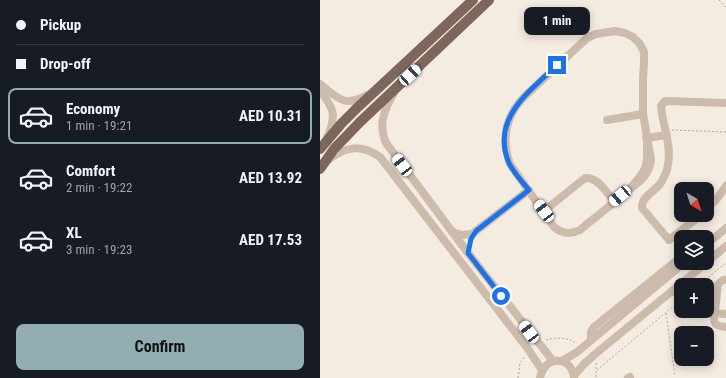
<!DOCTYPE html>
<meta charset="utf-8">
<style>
:root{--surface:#171b24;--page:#242831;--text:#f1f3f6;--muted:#9ea1a6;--line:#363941;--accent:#92aeb2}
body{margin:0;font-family:"Roboto Condensed",sans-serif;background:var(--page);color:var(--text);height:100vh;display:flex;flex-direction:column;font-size:15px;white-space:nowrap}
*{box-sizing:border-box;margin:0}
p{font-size:13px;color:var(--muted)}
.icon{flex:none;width:22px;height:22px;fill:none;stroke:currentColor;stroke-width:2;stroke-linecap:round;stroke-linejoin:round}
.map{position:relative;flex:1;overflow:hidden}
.drawer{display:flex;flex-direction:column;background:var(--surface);width:320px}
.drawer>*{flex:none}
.hud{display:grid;align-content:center;height:88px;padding:0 16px;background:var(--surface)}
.needle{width:26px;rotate:141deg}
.tools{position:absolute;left:354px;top:182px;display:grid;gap:8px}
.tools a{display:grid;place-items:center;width:40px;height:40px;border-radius:8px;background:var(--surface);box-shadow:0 2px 10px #0003;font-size:20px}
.end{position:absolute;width:18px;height:18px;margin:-9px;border:5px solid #1a73e8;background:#fff;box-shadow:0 0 0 2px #fff}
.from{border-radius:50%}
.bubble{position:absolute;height:28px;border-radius:8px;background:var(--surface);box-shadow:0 2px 10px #0003;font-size:13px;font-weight:700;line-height:28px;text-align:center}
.car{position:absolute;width:12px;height:24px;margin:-12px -6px;border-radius:5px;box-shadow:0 0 3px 1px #0007;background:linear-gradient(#fff 24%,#345 0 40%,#fff 0 76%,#345 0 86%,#fff 0)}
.hud b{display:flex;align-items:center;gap:14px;height:38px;font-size:15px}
.hud b+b{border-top:1px solid var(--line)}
.hud i{width:10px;height:10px;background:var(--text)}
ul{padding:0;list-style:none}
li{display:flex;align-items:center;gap:12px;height:56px;margin:0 8px 6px;padding:0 8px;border:2px solid transparent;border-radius:8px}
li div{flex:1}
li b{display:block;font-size:15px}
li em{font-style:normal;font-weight:700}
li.on{border-color:var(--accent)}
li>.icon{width:36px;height:36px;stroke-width:1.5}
.cta{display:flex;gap:8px;margin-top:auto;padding:8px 16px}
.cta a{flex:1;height:46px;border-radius:8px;background:var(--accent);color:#111;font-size:16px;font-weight:700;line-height:46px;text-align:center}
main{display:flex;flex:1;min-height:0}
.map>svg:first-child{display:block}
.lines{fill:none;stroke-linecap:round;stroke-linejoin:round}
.path{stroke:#b9a596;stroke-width:1;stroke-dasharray:2 2;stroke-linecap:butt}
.minor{stroke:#cdbbac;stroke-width:8}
.major{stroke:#7d675c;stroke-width:10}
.route{stroke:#1a73e8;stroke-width:5}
</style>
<main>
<section class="drawer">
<div class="hud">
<b><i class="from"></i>Pickup</b>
<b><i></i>Drop-off</b>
</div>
<ul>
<li class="on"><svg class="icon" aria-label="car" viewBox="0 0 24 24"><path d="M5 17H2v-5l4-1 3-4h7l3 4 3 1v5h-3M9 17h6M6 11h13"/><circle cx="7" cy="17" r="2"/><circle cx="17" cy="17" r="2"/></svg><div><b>Economy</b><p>1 min · 19:21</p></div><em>AED 10.31</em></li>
<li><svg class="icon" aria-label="car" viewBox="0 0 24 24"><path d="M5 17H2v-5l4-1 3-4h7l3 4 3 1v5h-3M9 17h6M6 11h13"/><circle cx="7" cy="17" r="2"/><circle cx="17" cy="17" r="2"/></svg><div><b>Comfort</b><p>2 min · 19:22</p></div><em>AED 13.92</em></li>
<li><svg class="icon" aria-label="car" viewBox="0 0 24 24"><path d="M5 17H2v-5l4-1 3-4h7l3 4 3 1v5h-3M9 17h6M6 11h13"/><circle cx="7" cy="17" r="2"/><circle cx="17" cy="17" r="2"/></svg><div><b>XL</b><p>3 min · 19:23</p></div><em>AED 17.53</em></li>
</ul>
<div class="cta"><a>Confirm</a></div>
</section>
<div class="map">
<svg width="406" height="378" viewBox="0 0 406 378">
<rect width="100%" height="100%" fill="#f4ebe1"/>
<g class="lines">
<g class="path">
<path d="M399,0L406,7"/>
<path d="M352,130L406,132"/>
<path d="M379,285L406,263"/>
<path d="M380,311L387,312"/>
<path d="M346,313L355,376"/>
<path d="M226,340C236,337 248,337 257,344"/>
<path d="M276,363V378"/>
<path d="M277,370L361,300"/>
<path d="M198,378L200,363L205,356"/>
</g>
<g class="minor">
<path d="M0,84C17,98 25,108 47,95"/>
<path d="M0,90C14,109 17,115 7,138"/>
<path d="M74,93C64,110 58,124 66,143L148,253L233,361"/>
<path d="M287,120L323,114"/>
<path d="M326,138L347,135"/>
<path d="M8,160C26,146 41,144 60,157L208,349L222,370"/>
<path d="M307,191C319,182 329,176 331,160L323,114V79L324,62V52L320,44L313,37L305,33L295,31L276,34L267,38L204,97C186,116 181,139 190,164L234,227C242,234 250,235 260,230C277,215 317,188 325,168C328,160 327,151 327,143"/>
<path d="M387,209L396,200L406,186"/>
<path d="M224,211L265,178C278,177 286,192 294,201"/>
<path d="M381,215L349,240L322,208C321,197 334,192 340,184C343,180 345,175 347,170C353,147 343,128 341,106L345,101L406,103"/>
<path d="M133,232L142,235L152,234L209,190"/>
<path d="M355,237L361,244"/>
<path d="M387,244L406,228"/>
<path d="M387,262L406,246"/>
<path d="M406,280H403L398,284L394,319C394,326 400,326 406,327"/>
<path d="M351,292L361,293"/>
<path d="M394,313L406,314"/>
<path d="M271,340V332L274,327L361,257"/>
<path d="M242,361L257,352L364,263"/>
<path d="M254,376L263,365L274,355L386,263"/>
<path d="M220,378C224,355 252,355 254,378"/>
<path d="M308,378L310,377"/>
</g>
<g class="major">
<path d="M0,149L21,124L38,107L153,0"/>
<path d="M0,169L14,149L40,122L169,0"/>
</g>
</g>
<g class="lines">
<path class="route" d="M181,296L148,253L151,239L156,231L209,190C202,182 194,173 189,163C170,119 210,91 237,65"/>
</g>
</svg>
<div class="tools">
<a><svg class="needle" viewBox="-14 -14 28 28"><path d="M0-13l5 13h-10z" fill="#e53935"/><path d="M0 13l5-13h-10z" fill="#9ea1a6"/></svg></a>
<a><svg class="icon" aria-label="layers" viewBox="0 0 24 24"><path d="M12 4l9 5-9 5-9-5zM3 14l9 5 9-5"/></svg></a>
<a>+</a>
<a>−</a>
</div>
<i class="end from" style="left:181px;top:296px"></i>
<i class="end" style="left:237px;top:65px"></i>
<div class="bubble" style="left:204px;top:7px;width:66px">1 min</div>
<i class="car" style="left:90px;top:75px;rotate:47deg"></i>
<i class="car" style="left:82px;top:165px;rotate:323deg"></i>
<i class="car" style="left:300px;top:196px;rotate:230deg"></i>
<i class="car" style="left:224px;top:211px;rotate:323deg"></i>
<i class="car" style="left:209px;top:332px;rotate:323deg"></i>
</div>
</main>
